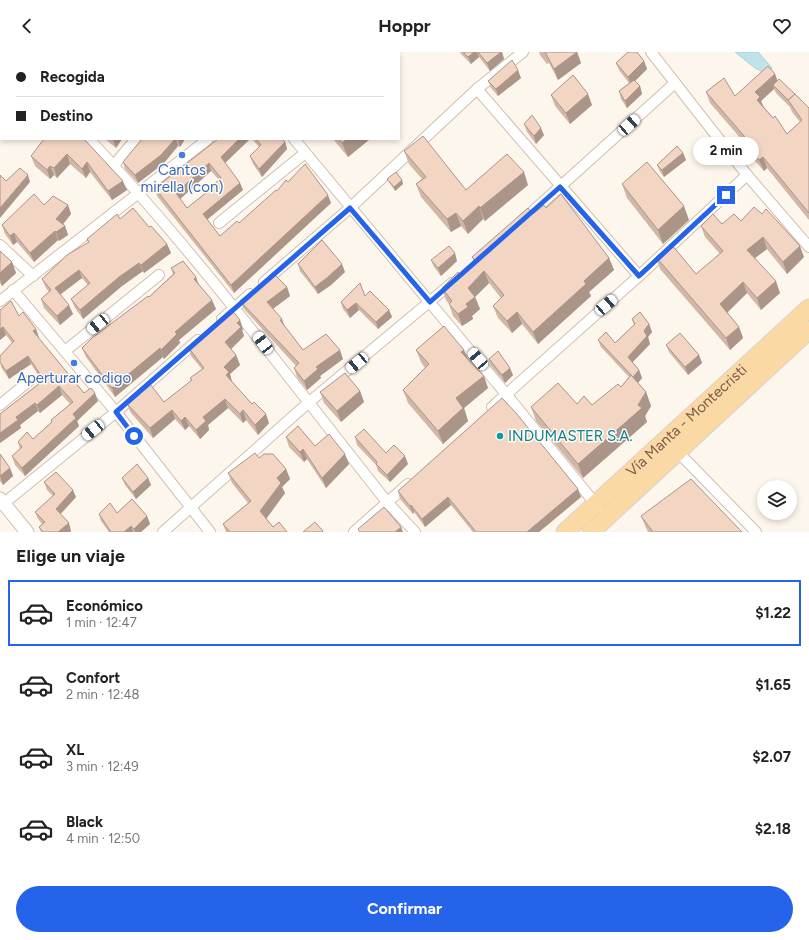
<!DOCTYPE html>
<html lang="es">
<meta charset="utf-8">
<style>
:root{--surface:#fff;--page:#f6f6f6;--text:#222;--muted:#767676;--line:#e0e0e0;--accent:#2563eb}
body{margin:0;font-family:Figtree,sans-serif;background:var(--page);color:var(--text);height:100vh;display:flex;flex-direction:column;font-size:15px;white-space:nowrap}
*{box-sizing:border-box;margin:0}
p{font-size:13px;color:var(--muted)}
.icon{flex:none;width:22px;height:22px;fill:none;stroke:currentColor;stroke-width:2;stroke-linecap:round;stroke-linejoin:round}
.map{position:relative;height:480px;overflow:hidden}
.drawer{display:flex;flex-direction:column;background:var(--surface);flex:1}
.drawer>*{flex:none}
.hud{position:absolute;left:0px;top:0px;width:400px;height:88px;box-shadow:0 2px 6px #0003;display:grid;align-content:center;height:88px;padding:0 16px;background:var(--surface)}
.controls{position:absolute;left:757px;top:428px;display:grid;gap:8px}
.controls a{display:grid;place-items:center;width:40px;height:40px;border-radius:50%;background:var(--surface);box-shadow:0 2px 6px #0003;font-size:20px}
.end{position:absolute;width:18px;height:18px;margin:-9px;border:5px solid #2563eb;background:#fff;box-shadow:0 0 0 2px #fff}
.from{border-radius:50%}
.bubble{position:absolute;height:28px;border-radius:14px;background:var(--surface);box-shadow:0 2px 6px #0003;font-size:13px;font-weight:700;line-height:28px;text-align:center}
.car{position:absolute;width:12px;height:24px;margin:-12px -6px;border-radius:5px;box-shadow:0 0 3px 1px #0007;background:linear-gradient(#fff 24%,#345 0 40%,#fff 0 76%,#345 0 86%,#fff 0)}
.hud b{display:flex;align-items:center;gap:14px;height:38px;font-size:15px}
.hud b+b{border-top:1px solid var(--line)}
.hud i{width:10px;height:10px;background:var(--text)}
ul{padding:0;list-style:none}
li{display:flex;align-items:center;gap:12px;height:66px;margin:0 8px 6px;padding:0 8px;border:2px solid transparent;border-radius:0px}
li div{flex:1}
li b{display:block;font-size:15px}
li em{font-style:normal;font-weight:700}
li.on{border-color:var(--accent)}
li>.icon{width:36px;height:36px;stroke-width:1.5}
h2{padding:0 16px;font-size:18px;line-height:48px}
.button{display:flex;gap:8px;margin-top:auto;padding:8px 16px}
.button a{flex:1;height:46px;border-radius:24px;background:var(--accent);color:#fff;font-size:16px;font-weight:700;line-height:46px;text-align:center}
header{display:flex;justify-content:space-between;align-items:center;height:52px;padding:0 16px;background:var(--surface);font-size:18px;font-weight:700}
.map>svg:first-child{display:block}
.water{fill:#bfe3e8;stroke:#a5d3da}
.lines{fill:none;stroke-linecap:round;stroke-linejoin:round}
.minor-casing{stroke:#d1beb0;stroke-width:12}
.tertiary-casing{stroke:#d1beb0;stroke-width:15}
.primary-casing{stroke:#dad1cd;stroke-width:19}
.minor{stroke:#fff;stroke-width:10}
.tertiary{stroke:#fff;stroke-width:13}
.primary{stroke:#fbd9a5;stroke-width:17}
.wall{fill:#d1b7a8;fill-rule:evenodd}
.shaded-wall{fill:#aa9588}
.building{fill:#f3d5c3;stroke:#aa9588;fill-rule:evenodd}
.route{stroke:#2563eb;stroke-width:5}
.shop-dot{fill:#3f7fe0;stroke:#fffaf3;stroke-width:1.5}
.culture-dot{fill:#0f9aa8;stroke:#fffaf3;stroke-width:1.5}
.labels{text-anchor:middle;stroke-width:3;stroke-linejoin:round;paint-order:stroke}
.shop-label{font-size:15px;fill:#366cbe;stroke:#fffaf3}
.street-label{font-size:15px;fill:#7a5c4d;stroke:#fffaf3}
.culture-label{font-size:15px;fill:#0d838f;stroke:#fffaf3;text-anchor:start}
</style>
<header><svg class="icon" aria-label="back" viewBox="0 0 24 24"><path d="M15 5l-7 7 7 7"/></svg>Hoppr<svg class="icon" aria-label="heart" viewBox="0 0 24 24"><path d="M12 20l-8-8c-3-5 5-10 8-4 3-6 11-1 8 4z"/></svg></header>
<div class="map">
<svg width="809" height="480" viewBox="0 0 809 480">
<rect width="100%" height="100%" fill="#fdf6ec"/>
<path class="water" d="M735,0H758L772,16L767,22L755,16Z"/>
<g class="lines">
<g class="minor-casing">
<g id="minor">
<path d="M300,0L301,1"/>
<path d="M651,0L747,123L809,195"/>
<path d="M207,1L208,0"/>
<path d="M316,1L317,0"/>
<path d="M0,2L1,3"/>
<path d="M477,37L639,224"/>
<path d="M89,87C197,202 290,328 387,450L415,480"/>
<path d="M294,87L506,342L598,455"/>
<path d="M114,113L136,87"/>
<path d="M522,169L675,31"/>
<path d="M219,171L305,101"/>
<path d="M0,193L33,224"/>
<path d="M264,230L350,156L477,37L523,0"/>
<path d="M13,238L116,360L210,480"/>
<path d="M0,249L208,87"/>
<path d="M222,267L250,242"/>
<path d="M65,299L159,223"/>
<path d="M0,353L29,329"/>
<path d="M492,355L639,224L747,123"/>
<path d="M675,397L756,480"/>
<path d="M3,452L116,360L198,288"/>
<path d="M163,480L308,351L452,231"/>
<path d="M354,480L408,432"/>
</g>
</g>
<g class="tertiary-casing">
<path id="tertiary" d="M0,447L27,480"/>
</g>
<g class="primary-casing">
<g id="primary">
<path id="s1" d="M565,480L809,256"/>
<path d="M591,480L809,278"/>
</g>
</g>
<use href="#minor" class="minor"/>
<use href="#tertiary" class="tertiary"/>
<use href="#primary" class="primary"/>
</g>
<g class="wall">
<path d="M19,0H52L51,1H19Z"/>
<path d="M72,0H137L136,1H73Z"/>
<path d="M171,0H187L186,1H172Z"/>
<path d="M244,0H261L260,1H245Z"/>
<path d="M460,0H502L504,7L490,19L479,5L471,12L461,2Z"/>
<path d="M539,0H577L581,11L558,28L549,11L547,12L540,3Z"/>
<path d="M644,9L647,17L635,29L640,34L642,42L627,56L621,47L619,39L629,31L619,18L616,11Z"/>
<path d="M775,22L777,29L809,56V168L767,116L764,119L746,99L742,88L710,51L706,40L735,44ZM774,37L776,41L790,55L792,60L800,70L787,82L764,55L761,49Z"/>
<path d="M521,26L498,44L491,36L488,29Z"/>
<path d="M551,43L592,53L570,72L555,54Z"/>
<path d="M524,72L544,83L536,92L527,80Z"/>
<path d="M84,87L127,138L112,148L90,120L86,126L70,112L57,126L54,123L50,127L35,114L31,104Z"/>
<path d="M105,87H122L116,96Z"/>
<path d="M142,87H185L180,95L178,94L164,111L138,131L125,117L123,110Z"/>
<path d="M218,87H250L225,111L240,131L243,138L207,168L220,184L239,171L288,130L331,151L234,241L157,144L155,136ZM211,119L219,128L211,135V137L187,156L180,147Z"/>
<path d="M252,87H282L285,90L287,97L262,125L253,112L250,104L259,95Z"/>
<path d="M333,87H370L348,105Z"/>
<path d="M404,99L466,138L528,133L485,169L483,167L468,182L461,174L451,180L421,145L416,132L422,127L409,112Z"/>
<path d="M683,101L686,108L664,125L660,120L657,113Z"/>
<path d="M387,127L402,128L403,132L395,139Z"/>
<path d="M622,132L689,168L663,192L627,146Z"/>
<path d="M44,153H68L71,162L63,172L65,174L68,183L59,189L58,188L34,210L17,190L13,193L5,182L2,173Z"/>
<path d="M546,156L609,206L614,218L589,240L591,244L538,292L522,272L512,281L498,266L493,254L501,246L489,231L475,245L480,257L472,264L473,267L462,274L453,264L449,252L446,248L442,236L474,210L472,205L533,162Z"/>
<path d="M120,167L149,175L167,192L171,201L144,221L143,219L122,234L83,267L75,256L71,247L88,233L82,226L60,243L73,262L60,273L44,256L41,247L49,240L46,236L42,227L88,191L87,187Z"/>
<path d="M741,169L804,205L787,222L767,197L755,206L780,241L761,258L747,241L727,260L739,275L743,286L730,298L660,217L656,205L696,222L720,202L705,185L701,174L722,172Z"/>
<path d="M0,199L12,210L16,221L2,234L0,231Z"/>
<path d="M431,208L457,209L441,224L434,215Z"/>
<path d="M298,212L345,220L331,233L318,242L300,219Z"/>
<path d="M171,216L196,225L198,231L216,257L179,288L180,291L164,307L163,305L115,345L86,305L82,296L149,245L173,222Z"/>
<path d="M287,235L290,244L273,257L284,274L303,298L343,307L320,324L321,326L307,338L297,325L294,316L296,314L244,257L240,249Z"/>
<path d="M365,244L389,258L392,265L378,277L359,258L350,266L343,257L341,250Z"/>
<path d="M0,258L19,264L36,277L39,286H38L84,341L98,349L77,369L79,374L25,424L15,413L12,404L20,397L18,390L33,387L52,370L51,368L70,352L62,343L40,361L38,359L20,373L21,376L0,391V362L42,329L31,312L9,327L1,315L0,304L12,291L6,283L0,288Z"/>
<path d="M632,267L649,272L652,280L648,285L650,292L632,310L639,318L642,326L638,331L646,340L651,354L645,364L647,370L583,426L536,369L531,355L577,352L592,353L621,335L629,325L601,295L598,288L615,291L634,273Z"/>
<path d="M240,268L243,278H242L244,284L231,297L236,303L240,313L230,322L232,330L269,371L258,383L246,368L243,371L228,356L208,373L209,378L200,387L189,374L185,378L175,367L153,386L131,361L127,352L164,350L191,329L190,326L202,317L191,304L188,295Z"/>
<path d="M666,293L699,303L702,311L688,323L669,300Z"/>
<path d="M416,298H464L467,306L488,336L464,356L468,369L443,392L408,351L403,338L425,316L421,310Z"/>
<path d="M489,307L513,323L505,331L491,314Z"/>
<path d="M360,339L364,350L341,370L324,351L320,340Z"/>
<path d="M286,385L315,394L349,412L326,436L307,407L304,410L289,395Z"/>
<path d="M355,385L386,401L408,412L390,430L378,419L376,413L357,393Z"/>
<path d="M0,402L10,416L13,424L3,433L0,429Z"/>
<path d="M286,417L290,427L282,435L285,441L266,466L273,475L287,480H226L223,472L248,451L232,431L228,421Z"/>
<path d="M122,426H148L151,433L136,447L125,433Z"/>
<path d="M44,430L76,445L60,462L71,479L70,480H41L39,475L42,472L38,467L35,460L53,444L47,438Z"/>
<path d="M578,437L581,445L539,480H473L451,453L425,475L414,460L413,462L400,447L398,439Z"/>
<path d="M117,461L147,464L150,472L141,480H109L101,469L99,462Z"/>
<path d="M641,464L742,480H648L647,478Z"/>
</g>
<g class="shaded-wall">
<path d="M28,0H40V1H27Z"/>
<path d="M44,0H52L51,1H44Z"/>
<path d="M123,0H137L136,1H122Z"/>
<path d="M179,0H187L186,1H179Z"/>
<path d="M252,0H261L260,1H251Z"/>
<path d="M474,0H477L479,5L471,12L468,5Z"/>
<path d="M501,0H502L504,7L490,19L487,11Z"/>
<path d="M577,0L581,11L558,28L554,17Z"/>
<path d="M644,9L647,17L631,33L628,25Z"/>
<path d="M518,18L521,26L498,44L496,37Z"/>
<path d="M775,22L779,33H773L774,37L761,49L764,57L762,60L755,40Z"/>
<path d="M1,23V33L0,34V24Z"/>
<path d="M640,34L642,42L627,56L625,49Z"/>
<path d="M588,42L592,53L570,72L566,61Z"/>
<path d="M541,76L544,83L536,92L534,84Z"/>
<path d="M113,87H122L116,96Z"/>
<path d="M175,87H176L178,94L164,111L138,131L135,123Z"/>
<path d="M178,87H185L180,95Z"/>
<path d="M239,87H250L224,112L221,105Z"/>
<path d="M347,87H370L348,105L342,91Z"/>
<path d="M285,90L287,97L262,125L259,117Z"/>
<path d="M683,101L686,108L664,125L662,118Z"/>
<path d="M67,102L70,112L57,126L54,116Z"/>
<path d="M763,105L767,116L764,119L759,108Z"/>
<path d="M87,110L90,120L86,126L82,117Z"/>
<path d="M209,111L211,119L179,148L176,141Z"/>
<path d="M50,114L54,123L50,127L47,118Z"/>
<path d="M524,120L528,133L485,169L480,156Z"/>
<path d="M28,123L30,130L0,166V156Z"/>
<path d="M402,128L403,132L395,139L394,135Z"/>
<path d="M123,129L127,138L112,148L108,139Z"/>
<path d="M240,131L243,138L205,169L203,162Z"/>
<path d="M328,143L331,151L234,241L231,233Z"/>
<path d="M68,153L71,162L60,176L56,167Z"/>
<path d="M479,154L483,167L468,182L463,169Z"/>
<path d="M684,154L689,168L663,192L658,178Z"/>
<path d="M456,161L461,174L451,180L447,167Z"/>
<path d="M65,174L68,183L59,189L56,180Z"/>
<path d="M55,179L58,188L34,210L30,201Z"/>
<path d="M14,181L17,190L13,193L10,184Z"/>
<path d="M763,185L767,197L751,209L747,198Z"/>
<path d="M167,192L171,201L144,221L141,213Z"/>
<path d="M800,194L804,205L787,222L783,210Z"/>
<path d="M455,201L457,209L441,224L438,216Z"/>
<path d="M609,206L614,218L589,240L591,244L538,292L533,280L584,229Z"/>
<path d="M12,210L16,221L2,234L0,227V221Z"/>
<path d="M139,211L143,219L122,234L83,267L80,258L119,225Z"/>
<path d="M342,212L345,220L331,233L318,242L315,235Z"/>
<path d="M79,218L82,226L58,244L55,236Z"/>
<path d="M484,219L489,231L475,245L480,257L472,264L473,267L462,274L458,262L466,252L468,236Z"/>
<path d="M196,225L199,234L194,227Z"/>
<path d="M776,229L780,241L761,258L757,246Z"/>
<path d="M743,230L747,241L725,263L720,252Z"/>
<path d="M287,235L290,244L270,259L267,250Z"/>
<path d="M212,248L216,257L179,288L180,291L164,307L161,298L175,280Z"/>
<path d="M356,251L359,258L350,266L347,258Z"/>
<path d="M69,253L73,262L60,273L57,264Z"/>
<path d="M389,258L392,265L378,277L376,270Z"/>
<path d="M517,260L522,272L512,281L507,269Z"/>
<path d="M282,267L285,275L280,268Z"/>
<path d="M240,268L243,278H242L244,284L229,299L225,290L237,271Z"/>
<path d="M649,272L652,280L648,285L650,292L630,313L628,305L644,279Z"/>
<path d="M3,275L6,283L0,288V277Z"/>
<path d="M739,275L743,286L730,298L726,286Z"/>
<path d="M36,277L39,286L36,288L33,279Z"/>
<path d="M160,296L163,305L115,345L112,336Z"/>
<path d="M340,298L343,307L320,324L321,326L307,338L304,329L316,315Z"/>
<path d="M464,298L469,311L461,300Z"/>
<path d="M236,303L240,313L230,322L232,330L229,333L226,323L224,315Z"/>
<path d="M699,303L702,311L688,323L685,315Z"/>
<path d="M28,304L31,312L9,327L6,319Z"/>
<path d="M510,316L513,323L505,331L502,323Z"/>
<path d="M639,318L642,326L636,333L633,325Z"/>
<path d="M484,324L488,336L464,356L468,369L443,392L438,379L456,346Z"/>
<path d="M59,334L62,343L40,361L37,353Z"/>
<path d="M360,339L364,350L341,370L337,359Z"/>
<path d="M646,340L651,354L645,364L647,370L583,426L578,412L638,353Z"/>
<path d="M95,341L98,349L77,369L79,374L25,424L22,416L73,362Z"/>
<path d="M225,347L228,356L208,373L209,378L200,387L196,378L203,365Z"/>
<path d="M35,351L38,359L20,373L21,376L0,391V381L16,365Z"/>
<path d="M172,358L175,367L153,386L150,376Z"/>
<path d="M243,358L246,368L243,371L240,362Z"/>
<path d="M266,362L269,371L258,383L255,373Z"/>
<path d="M185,365L189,374L185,378L181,369Z"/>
<path d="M303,397L307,407L304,410L300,400Z"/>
<path d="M345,402L349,412L326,436L322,426Z"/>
<path d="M405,404L408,412L390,430L387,423Z"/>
<path d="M10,416L13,424L3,433L0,424Z"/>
<path d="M286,417L290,427L282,435L285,441L264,470L260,459L277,426Z"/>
<path d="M148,426L151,433L136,447L133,440Z"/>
<path d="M578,437L581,445L539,480H527Z"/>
<path d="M73,438L76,445L58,465L56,457Z"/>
<path d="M448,445L451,453L425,475L422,467Z"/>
<path d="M411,453L414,460L413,462L410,454Z"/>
<path d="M147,464L150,472L141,480H135L134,477Z"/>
<path d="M69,471L71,479L70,480H58Z"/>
<path d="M131,474L133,480H124Z"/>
<path d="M401,475L403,480H395Z"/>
</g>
<g class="building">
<path d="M86,0H123L122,1H87Z"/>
<path d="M463,0H474L468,5Z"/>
<path d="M478,0H501L487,11Z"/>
<path d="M545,0H577L554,17Z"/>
<path d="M628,0H637L644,9L628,25L616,11Z"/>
<path d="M512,8L518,18L496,37L488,29Z"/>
<path d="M0,13L1,14V23L0,24Z"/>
<path d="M768,14L775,22L755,40L760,45L757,48L773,66L775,64L787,82L802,68L788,48L795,42L809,56V161L763,105L759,108L742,87L745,85L706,40L724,26L735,44Z"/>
<path d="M573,23L588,42L566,61L551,43Z"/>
<path d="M779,27L795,42L788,48L773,33Z"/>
<path d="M634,28L640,34L625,49L619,39Z"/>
<path d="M532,63L541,76L534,84L524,72Z"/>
<path d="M423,84L466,138L507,102L524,120L480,156L479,154L463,169L456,161L447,167L416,132L426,125L404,99Z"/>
<path d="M44,87H84L123,129L108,139L87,110L82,117L67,102L54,116L50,114L47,118L31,104Z"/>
<path d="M142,87H175L161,103L135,123L123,110Z"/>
<path d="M218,87H239L221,105L240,131L203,162L220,184L237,169L239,171L276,138L277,139L286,128L288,130L305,112L328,143L231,233L155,136ZM209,111L221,126L211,135L212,136L187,156L176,141Z"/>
<path d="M256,87H282L285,90L259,117L250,104L261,93Z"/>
<path d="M339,87H347L342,91Z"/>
<path d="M677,94L683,101L662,118L657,113Z"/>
<path d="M647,110L684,154L658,178L622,132Z"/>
<path d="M20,116L28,123L0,156V123L6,129Z"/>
<path d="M396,120L402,128L394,135L387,127Z"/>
<path d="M34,142L44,153L53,144L68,153L56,167L65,174L56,180L55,179L30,201L14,181L10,184L2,173Z"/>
<path d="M561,142L609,206L584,229L586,232L533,280L517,260L507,269L493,254L504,243L484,219L468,236L475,245L466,252L468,255L458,262L449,252L452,249L442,236L458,220L459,222L476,209L472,205L528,156L533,162L544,153L546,156Z"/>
<path d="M754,155L762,162L766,157L800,194L783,210L763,185L747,198L776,229L757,246L743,230L720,252L739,275L726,286L656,205L672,193L696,222L723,199L701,174L713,162L722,172L734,162L741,169Z"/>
<path d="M133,156L149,175L151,174L167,192L141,213L139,211L119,225L80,258L71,247L90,231L79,218L55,236L69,253L57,264L41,247L51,238L42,227L67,203L89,190L87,187L117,162L120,167Z"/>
<path d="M322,188L342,212L328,225L315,235L298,212Z"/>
<path d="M449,194L455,201L438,216L431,208Z"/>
<path d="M0,199L12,210L0,221Z"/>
<path d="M183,209L196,225L194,227L212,248L175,280L177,282L161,298L160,296L112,336L82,296L92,286L148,244L149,245L175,221L171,216Z"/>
<path d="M273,221L287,235L267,250L282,267L280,268L303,298L326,282L340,298L316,315L318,317L304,329L294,316L299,311L240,249Z"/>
<path d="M360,231L365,244L370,239L389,258L376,270L356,251L347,258L341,250Z"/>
<path d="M11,249L19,264L23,260L36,277L33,279L84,341L91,336L95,341L73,362L76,366L22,416L12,404L22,395L18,390L27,380L33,387L52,370L51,368L73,350L59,334L37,353L35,351L16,365L18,368L0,381V362L44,328L28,304L6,319L0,310V304L14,289L3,275L0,277V258Z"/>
<path d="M231,257L240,268L237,271L241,275L225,290L236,303L224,315L229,320L226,323L252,352L254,350L266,362L255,373L243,358L240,362L225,347L203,365L206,369L196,378L185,365L181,369L172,358L150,376L127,352L150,332L164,350L192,328L190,326L204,316L188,295Z"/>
<path d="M640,260L649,272L644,279L647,284L628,305L639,318L633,325L598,288L606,280L615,291L635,272L632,267Z"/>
<path d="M444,274L464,298L461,300L484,324L456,346L463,356L438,379L403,338L429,312L416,298Z"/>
<path d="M680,281L699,303L685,315L666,293Z"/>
<path d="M498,299L510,316L502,323L489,307Z"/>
<path d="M345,321L360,339L337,359L320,340Z"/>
<path d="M631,323L646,340L638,353L642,356L578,412L531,355L558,331L577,352L584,344L592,353L618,332L621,335Z"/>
<path d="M502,346L516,361L578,437L527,480H476L448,445L422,467L411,453L410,454L398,439Z"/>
<path d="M298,374L315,394L329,382L345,402L322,426L303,397L300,400L286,385Z"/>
<path d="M364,377L386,401L394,393L405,404L387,423L376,412L377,410L355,385Z"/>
<path d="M255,401L259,406L264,402H273L286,417L277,426L281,431L260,459L273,475L279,470L287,480H230L223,472L251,449L228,421Z"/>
<path d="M0,402L10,416L0,424Z"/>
<path d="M137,412L148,426L133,440L122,426Z"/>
<path d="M56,420L73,438L56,457L69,471L58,480H43L39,475L45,470L35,460L55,442L44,430Z"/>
<path d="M691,427L742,480H653L641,464Z"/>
<path d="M132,447L147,464L134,477L131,474L124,480H111L99,462L110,451L117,461Z"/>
<path d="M384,455L401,475L395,480H360L358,477Z"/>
<path d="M315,470L323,479L322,480H303Z"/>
</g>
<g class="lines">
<path class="route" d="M134,384L116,360L350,156L430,250L560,135L639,224L726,143"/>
</g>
<g class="shop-dot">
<circle cx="182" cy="103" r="4"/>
<circle cx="74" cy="311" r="4"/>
</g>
<circle class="culture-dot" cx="500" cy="384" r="4"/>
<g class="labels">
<g class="shop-label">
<text x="182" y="123">Cantos<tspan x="182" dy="17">mirella (con)</tspan></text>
<text x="74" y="331">Aperturar codigo</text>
</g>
<g class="street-label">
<text dy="5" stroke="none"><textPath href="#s1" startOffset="165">Vía Manta - Montecristi</textPath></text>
</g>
<g class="culture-label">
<text x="508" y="389">INDUMASTER S.A.</text>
</g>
</g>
</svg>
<div class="controls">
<a><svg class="icon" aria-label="layers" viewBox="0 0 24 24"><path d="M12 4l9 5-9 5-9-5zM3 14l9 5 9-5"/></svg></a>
</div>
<i class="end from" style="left:134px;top:384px"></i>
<i class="end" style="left:726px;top:143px"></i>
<div class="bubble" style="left:693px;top:85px;width:66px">2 min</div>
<i class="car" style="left:629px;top:73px;rotate:48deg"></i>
<i class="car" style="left:606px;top:253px;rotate:49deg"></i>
<i class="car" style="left:98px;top:272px;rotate:231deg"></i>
<i class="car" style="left:263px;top:291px;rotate:323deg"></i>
<i class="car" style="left:478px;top:307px;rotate:320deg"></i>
<i class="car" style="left:357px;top:311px;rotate:230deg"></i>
<i class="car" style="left:93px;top:378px;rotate:231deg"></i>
<div class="hud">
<b><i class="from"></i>Recogida</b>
<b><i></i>Destino</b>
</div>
</div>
<section class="drawer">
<h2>Elige un viaje</h2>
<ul>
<li class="on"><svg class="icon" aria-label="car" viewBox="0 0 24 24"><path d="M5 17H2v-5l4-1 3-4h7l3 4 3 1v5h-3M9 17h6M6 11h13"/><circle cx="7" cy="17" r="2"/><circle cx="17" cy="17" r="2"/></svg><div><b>Económico</b><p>1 min · 12:47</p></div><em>$1.22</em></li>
<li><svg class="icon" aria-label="car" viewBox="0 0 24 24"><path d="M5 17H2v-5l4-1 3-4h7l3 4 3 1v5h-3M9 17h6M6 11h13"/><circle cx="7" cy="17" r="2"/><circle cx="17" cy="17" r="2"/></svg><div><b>Confort</b><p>2 min · 12:48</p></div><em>$1.65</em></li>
<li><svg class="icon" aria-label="car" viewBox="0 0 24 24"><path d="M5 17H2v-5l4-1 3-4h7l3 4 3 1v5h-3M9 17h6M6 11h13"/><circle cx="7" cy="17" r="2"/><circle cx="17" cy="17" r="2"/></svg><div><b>XL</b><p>3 min · 12:49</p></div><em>$2.07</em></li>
<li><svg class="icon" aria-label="car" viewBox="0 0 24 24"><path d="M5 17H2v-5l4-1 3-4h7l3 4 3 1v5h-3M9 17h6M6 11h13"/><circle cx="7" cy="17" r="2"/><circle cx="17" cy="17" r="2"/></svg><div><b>Black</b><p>4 min · 12:50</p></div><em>$2.18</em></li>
</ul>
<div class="button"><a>Confirmar</a></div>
</section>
